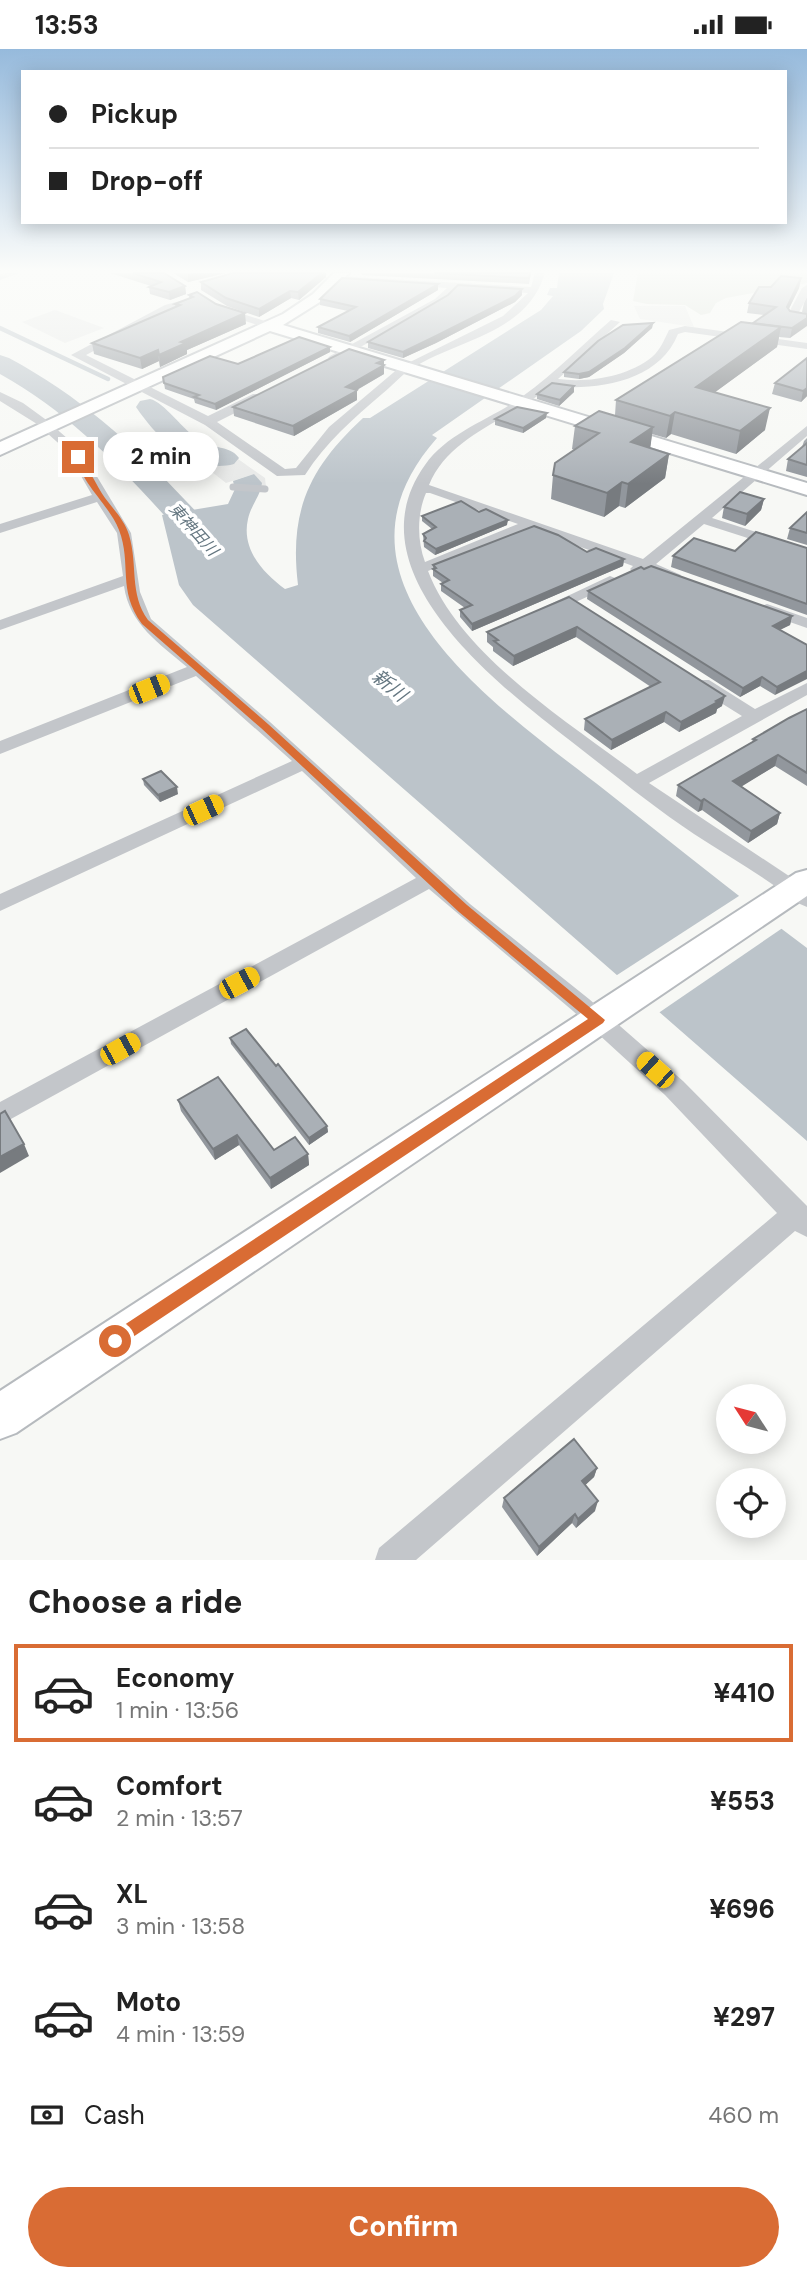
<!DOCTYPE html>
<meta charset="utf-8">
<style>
:root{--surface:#fff;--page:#f6f6f6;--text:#222;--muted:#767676;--line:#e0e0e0;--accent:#d96c34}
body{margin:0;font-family:"DM Sans","Noto Sans JP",sans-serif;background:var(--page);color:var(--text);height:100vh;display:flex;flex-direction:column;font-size:26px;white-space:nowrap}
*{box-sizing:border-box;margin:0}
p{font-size:23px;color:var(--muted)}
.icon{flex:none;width:38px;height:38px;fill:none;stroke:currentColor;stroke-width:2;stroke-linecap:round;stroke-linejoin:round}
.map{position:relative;height:1511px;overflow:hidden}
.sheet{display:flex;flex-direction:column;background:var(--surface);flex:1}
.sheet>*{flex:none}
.guide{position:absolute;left:21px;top:21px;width:766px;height:154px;border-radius:0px;box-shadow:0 4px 18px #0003;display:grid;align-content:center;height:154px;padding:0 28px;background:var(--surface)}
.needle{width:46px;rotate:306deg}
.fabs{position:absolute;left:716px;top:1335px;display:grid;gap:14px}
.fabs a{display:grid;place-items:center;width:70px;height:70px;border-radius:50%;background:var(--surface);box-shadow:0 4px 18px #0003;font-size:35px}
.end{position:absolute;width:32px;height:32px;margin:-16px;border:9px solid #d96c34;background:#fff;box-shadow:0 0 0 4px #fff}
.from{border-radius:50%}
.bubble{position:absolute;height:49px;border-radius:24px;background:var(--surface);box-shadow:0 4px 18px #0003;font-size:23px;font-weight:700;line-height:49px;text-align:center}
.car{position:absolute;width:21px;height:42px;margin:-21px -10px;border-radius:9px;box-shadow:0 0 5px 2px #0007;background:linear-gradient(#f5c518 24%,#345 0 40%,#f5c518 0 76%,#345 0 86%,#f5c518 0)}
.guide b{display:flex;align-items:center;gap:24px;height:66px;font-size:26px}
.guide b+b{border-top:2px solid var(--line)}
.guide i{width:18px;height:18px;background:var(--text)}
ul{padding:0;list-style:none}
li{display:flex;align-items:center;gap:21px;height:98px;margin:0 14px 10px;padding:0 14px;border:4px solid transparent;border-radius:0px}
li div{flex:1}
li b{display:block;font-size:26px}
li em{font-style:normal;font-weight:700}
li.selected{border-color:var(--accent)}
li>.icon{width:63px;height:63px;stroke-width:1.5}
h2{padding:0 28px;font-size:32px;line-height:84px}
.pay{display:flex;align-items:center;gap:18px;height:77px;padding:0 28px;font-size:26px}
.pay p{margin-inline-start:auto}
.cta{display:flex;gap:14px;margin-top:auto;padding:14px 28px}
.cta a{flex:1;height:80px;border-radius:42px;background:var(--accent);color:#fff;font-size:28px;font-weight:700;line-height:80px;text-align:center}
.status{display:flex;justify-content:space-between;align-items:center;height:49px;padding:0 35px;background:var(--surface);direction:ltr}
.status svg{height:19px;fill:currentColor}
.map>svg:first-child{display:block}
.built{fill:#e8e9e8}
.green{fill:#d9ded6}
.water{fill:#bcc4ca}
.pier{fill:#f7f8f5}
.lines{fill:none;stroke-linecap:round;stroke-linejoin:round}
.stream{stroke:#bcc4ca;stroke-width:4.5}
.river{fill:#bcc4ca;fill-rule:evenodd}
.secondary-casing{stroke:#b6babe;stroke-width:4}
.lane{stroke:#c3c6ca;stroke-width:7}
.street{fill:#c3c6ca;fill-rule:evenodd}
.secondary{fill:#fff;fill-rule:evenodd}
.wall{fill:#92979d}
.shaded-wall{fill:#777b7f}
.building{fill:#aab0b6;stroke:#777b7f;stroke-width:2}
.route{fill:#d96c34}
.labels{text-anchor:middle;stroke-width:7;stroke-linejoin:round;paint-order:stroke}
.far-water-label{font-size:16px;font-style:italic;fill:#647680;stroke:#fff}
.water-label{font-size:19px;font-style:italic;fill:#647680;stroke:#fff}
</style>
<div class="status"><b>13:53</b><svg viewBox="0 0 49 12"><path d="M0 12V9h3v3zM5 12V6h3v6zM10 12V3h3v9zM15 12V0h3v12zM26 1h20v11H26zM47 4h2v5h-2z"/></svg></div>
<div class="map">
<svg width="807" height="1511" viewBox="0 0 807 1511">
<rect width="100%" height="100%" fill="#f7f8f5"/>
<g class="built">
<path d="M634,257H685L694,278L640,270Z"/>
<path d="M55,261L104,279L65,294L22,273Z"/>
<path d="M231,405L265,429L266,438L262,437L254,425L226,434L203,416L228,408L226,406Z"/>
</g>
<path class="green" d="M638,224H807V234L726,249L716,254L710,264L701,266L685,256L647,255L633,252Z"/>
<path class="water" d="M559,224H614L603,255L604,260L581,282L432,386L437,389C308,534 504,662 606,742C673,795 739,848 807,899V1092L193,556L179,536L162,466L228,455L235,440L233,432L254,425L262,434C260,448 251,456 248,470C241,500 263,524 285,540L298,536C289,462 309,419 363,369H370L541,261L553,247L547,246L550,239H557Z"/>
<path class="pier" d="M742,845L784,878L657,965L614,928Z"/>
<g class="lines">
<path class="stream" d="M0,279L108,330"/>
<g class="river">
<path d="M0,306L9,309C78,346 132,394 185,451C203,470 221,487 236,508L231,515L219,518L207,515C195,497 179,482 164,466C114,411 65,361 0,325Z"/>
<path d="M150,350C164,353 183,381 200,392C212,400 230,396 239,409L234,415C193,426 157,389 136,358L140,352Z"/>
</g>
<g class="secondary-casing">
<g id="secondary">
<path d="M334,224H349L323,251L283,276L807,434V446L270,282L0,406V393L283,265L313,245Z"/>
<path d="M807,821V847L16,1384L0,1390V1342L796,824Z"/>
</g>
</g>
<path class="lane" d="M233,438L265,440"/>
<g class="street">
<path d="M5,224H19L0,231V225Z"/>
<path d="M535,224H545C527,285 458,290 411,320C400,327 392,337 382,345C353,370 326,393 305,426L277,427L205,376L71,306L165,256L202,246V250L173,260L86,306L208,367L253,345H261V351L217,373L285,420L296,419L329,378L400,318L503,267L528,244L457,239L443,254L334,312L328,309L330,307L435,250L447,239L338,232L335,231V227L531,238Z"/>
<path d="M807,236V248L798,265L807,267V273L788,269L787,267L802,239Z"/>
<path d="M221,258L274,275L275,277L270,280L217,263V259Z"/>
<path d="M611,271L620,273L558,330C588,334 627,328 652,308C661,300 664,291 669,281L685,277L807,294V300L685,283L678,285C659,333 596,342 551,337C511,370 449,386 429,436L643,510L807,377V387L712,469L807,499V508L704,475L656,515L681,526L678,529L673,531L646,521L633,523L630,520L633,517L531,480L428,522C460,606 567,672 637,725L742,667L697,639L694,635L697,631H709L755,660L807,634V646L649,734L807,839V858L800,855C766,829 730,808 694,785C652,757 612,724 572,693C497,635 349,522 425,416C449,382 491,371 523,347C555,324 582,296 611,271ZM426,444H430L518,475L425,513C417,491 417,465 426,444Z"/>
<path d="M0,343L23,354L45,370L75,396L87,411L131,484L140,543L151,570L270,673L470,855L589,950L683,1032L807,1157V1188L795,1182L416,1511H375L379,1499L777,1164L665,1046L573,962L429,840L0,1076V1053L416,829L302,722L0,862V845L292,712L196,627L0,705V692L187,618C160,595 129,575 124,537L0,581V571L123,527L117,484L97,453L0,484V475L92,446L66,401L37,375L0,352Z"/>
<path d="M610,527L615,529L618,532L615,535L554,563H542L540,560Z"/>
<path d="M767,555L807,569V579L761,563L759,560L761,557Z"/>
</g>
<use href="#secondary" class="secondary"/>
</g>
<g class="wall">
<path d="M110,224H164L185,237L186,245L170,251L150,245L149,238L151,237Z"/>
<path d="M173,224H226L188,233Z"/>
<path d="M361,224H531L529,235L362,226Z"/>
<path d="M326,228L299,251L291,249L259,268L227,257L201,241V233Z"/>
<path d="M801,229L799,239L788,261L790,262L807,265L790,289L779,288L777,298L715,343L765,381L736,405L671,385L666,389L652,385L650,399L669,405L665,429L625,459L619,457L604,468L551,450L553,426L575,401L572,400L575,377L615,366L616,351L753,274L764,266L747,264L749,254L771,238Z"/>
<path d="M438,235V241L350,293L318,284V278L348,262L320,256V250Z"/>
<path d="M189,246L246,275L187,301V305L160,318L159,312L142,320L94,305L92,294L175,259V255L189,249Z"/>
<path d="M522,246L515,253L436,294L403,309L368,299V293Z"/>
<path d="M807,248V265L802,263L804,254Z"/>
<path d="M653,274L652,279L624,304L589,328L579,330L564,328V323Z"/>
<path d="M330,298V303L216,361L195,354L194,350L165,340L163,328L238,315Z"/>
<path d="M807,309V347L801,353L772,345L775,334Z"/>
<path d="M384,311V325L357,341V351L294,387L234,367L233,358Z"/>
<path d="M574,337V343L559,357L537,350V345Z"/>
<path d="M546,369L523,384L495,376V370Z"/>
<path d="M807,389V428L786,422L788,410L802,398L804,392Z"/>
<path d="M764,450L761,461L745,477L722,469L724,458Z"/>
<path d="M479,463L507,476L435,506L424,498L423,485L432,480L422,472V467Z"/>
<path d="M807,463V496L787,490L790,479Z"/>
<path d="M807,499V566L671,518L673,507L735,502Z"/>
<path d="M587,503L624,510L623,517L472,582L460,568V561L465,559L441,542V535L443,534L433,527V516Z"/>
<path d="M644,520L792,567L790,576L780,581L807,596L775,646L760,637L740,648L587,550L588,542Z"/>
<path d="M569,548L722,657L717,660L716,664L679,683L664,673L611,701L584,681L585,670L651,638L576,588L513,617L493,602V598L487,593V583Z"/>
<path d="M807,660V737L775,717L741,737L780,764L777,775L748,794L702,761L698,763L676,747L678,736L752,693L753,690Z"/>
<path d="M143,730L178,745L160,753L144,736Z"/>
<path d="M230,989L276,1017L327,1077L328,1083L309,1096L231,995Z"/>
<path d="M178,1051L274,1101L308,1105L309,1116L271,1140L239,1096L215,1111L181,1062Z"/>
<path d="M597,1419L594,1428L585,1436L595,1462L576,1479L572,1474L537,1507L502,1458L504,1449Z"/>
</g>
<g class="shaded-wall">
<path d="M195,224H226L188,233V225Z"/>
<path d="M322,224H326V228L299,251L298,243Z"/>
<path d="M801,229L799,239L785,268L787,258Z"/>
<path d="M438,235V241L350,293L349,287Z"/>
<path d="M185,237L186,245L170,251L169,243Z"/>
<path d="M522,240V246L515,253L436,294L403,309V303Z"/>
<path d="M290,242L291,249L259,268V260Z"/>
<path d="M245,264L246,275L187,301V305L160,318L159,306L181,293Z"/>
<path d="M807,269V277L790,289L792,279Z"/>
<path d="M653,274L652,279L624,304L589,328L579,330V325Z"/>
<path d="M781,278L777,298L692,360L696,338Z"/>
<path d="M330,298V303L216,361L215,355Z"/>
<path d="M158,301L159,312L142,320L140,309Z"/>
<path d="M384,311V325L346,347V338L377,314Z"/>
<path d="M574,337V343L559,357L560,351Z"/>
<path d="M807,339V347L801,353L803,342Z"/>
<path d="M357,341V351L355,352L294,387L293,377Z"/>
<path d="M770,359L765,381L736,405L740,382Z"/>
<path d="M675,363L671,385L666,389L670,367Z"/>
<path d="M547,364L546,369L523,384V379Z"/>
<path d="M653,378L650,401L631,393Z"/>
<path d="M669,405L665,429L625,459L628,435Z"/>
<path d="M622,433L619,457L604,468L607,444Z"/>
<path d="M764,450L761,461L745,477L747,465Z"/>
<path d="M508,471L507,476L435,506L436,500Z"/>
<path d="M624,510L623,517L472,582V575Z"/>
<path d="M792,567L790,576L771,585L773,577Z"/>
<path d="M577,578L576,588L513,617L514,607Z"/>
<path d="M807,622V630L775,646L777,638Z"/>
<path d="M762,628L760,637L740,648L743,639Z"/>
<path d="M725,647L722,657L717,660L716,664L679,683L681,673Z"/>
<path d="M666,663L664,673L611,701L612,691Z"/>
<path d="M778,706L775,717L731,744L733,732Z"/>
<path d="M177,738L178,745L160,753L158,746Z"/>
<path d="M704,750L702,761L698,763L701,752Z"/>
<path d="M780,764L777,775L748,794L751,782Z"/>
<path d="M327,1077L328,1083L309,1096V1089Z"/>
<path d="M237,1086L239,1096L215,1111L213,1100Z"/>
<path d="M24,1095L29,1107L0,1124V1108Z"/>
<path d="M308,1105L309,1116L271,1140L270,1129Z"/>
<path d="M597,1419L594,1428L579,1442L582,1432Z"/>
<path d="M598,1452L595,1462L576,1479L578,1470Z"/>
<path d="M575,1465L572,1474L537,1507L539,1498Z"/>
</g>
<g class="building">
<path d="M133,224H164L185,237L169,243L149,238L161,233Z"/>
<path d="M233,224H322L298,243L290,242L259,260L226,249L201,233Z"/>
<path d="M434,224H530L529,229Z"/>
<path d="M781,227L801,229L787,258L790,262L807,265V269L792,279L753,274L776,258L749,254L759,238H771Z"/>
<path d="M342,229L438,235L349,287L318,278L356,258L320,250Z"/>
<path d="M458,236L522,240L515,247L436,287L403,303L368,293L448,246Z"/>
<path d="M197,243L216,255L245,264L181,293L186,294L159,306L158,301L140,309L92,294L180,256L175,255L193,248L189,246Z"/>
<path d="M741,273L781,278L696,338L770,359L740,382L675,363L670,367L616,351Z"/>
<path d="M653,274L625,299L589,323L579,325L564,323L598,292L623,276Z"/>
<path d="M299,288L330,298L215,355L194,348L199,346L164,334L163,328L210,307L238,315Z"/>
<path d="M349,300L384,311L377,314L384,316L346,338L357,341L355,343L293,377L233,358Z"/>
<path d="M807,309V339L803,342L775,334Z"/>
<path d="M552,334L574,337L560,351L537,345Z"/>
<path d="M517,358L547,364L523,379L495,370Z"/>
<path d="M599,362L653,378L631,393L669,405L628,435L622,433L607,444L553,426L555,414L599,384L575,377Z"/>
<path d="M807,394V416L788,410Z"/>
<path d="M740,443L764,450L747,465L724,458Z"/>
<path d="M461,452L479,463L486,460L508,471L436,500L424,492L426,489L423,485L436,478L422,467Z"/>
<path d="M807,463V484L790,479Z"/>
<path d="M534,477L558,486L587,503L596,499L624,510L472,575L460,561L472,556L441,535L449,531L433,520L436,519L433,516Z"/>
<path d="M756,483L807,499V555L673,507L694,489L735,502Z"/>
<path d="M651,517L792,567L773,577L807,596V622L777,638L762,628L743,639L588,542L641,518L644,520Z"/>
<path d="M569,548L725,647L716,652L718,653L681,673L666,663L612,691L585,670L660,633L577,578L514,607L494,592L498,591L487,583Z"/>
<path d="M807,660V724L778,706L733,732L780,764L751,782L704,750L701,752L678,736L756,691L753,690L789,669Z"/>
<path d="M161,722L177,738L158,746L143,730Z"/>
<path d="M246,980L276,1017L278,1015L327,1077L309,1089L230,989Z"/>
<path d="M218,1028L274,1101L295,1088L308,1105L270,1129L237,1086L213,1100L178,1051Z"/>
<path d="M5,1062L24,1095L0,1108V1065Z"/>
<path d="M574,1390L597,1419L582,1432L598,1452L578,1470L575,1465L539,1498L504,1449Z"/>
</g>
<linearGradient id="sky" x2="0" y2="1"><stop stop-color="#96badc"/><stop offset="0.51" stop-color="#fbfcfa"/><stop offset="1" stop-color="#fbfcfa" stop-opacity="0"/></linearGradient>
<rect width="807" height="435" fill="url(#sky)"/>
<path class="route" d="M76,406H81C89,420 96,436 105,449C114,461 125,472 129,486C138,515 129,545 148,571L268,675L467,856L605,971L603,974L115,1300L109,1298L106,1292L109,1286L588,970L459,863L261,679L142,575C117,541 132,515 119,481C109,455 79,433 76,406Z"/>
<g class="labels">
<g class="far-water-label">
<text transform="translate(194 480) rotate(48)" y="6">東神田川</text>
</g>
<g class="water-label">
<text transform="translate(390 636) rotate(39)" y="7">新川</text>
</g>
</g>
</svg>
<div class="fabs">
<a><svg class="needle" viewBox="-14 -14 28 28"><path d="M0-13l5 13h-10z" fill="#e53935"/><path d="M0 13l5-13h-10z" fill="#767676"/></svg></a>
<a><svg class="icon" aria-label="locate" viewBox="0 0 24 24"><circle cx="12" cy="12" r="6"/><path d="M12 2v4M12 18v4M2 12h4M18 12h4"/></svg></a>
</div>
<i class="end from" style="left:115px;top:1292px"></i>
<i class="end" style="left:78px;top:408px"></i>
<div class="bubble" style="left:103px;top:383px;width:116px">2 min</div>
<i class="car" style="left:149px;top:640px;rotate:68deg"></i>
<i class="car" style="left:203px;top:761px;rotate:65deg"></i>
<i class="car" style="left:239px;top:934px;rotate:62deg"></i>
<i class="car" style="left:120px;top:1000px;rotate:61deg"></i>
<i class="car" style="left:655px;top:1021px;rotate:312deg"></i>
<div class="guide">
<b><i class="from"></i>Pickup</b>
<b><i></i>Drop-off</b>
</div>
</div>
<section class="sheet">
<h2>Choose a ride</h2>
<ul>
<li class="selected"><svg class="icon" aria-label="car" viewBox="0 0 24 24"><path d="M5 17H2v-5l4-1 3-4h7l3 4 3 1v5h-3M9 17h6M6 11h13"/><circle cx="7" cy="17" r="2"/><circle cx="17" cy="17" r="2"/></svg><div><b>Economy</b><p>1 min · 13:56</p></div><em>¥410</em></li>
<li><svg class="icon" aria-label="car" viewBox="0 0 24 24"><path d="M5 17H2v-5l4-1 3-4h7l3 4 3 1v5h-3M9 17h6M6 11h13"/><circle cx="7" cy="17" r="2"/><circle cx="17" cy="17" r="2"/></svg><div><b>Comfort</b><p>2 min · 13:57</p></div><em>¥553</em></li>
<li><svg class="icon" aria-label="car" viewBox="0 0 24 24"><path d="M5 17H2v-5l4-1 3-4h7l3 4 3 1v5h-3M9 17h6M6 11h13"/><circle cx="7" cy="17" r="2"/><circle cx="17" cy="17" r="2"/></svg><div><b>XL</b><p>3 min · 13:58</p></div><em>¥696</em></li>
<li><svg class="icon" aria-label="car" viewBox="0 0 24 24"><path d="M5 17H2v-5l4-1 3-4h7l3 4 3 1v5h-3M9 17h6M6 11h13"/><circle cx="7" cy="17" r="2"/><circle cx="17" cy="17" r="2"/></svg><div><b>Moto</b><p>4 min · 13:59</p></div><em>¥297</em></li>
</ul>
<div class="pay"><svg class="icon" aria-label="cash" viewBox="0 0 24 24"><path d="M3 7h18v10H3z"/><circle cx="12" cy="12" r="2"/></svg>Cash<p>460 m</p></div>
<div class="cta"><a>Confirm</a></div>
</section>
